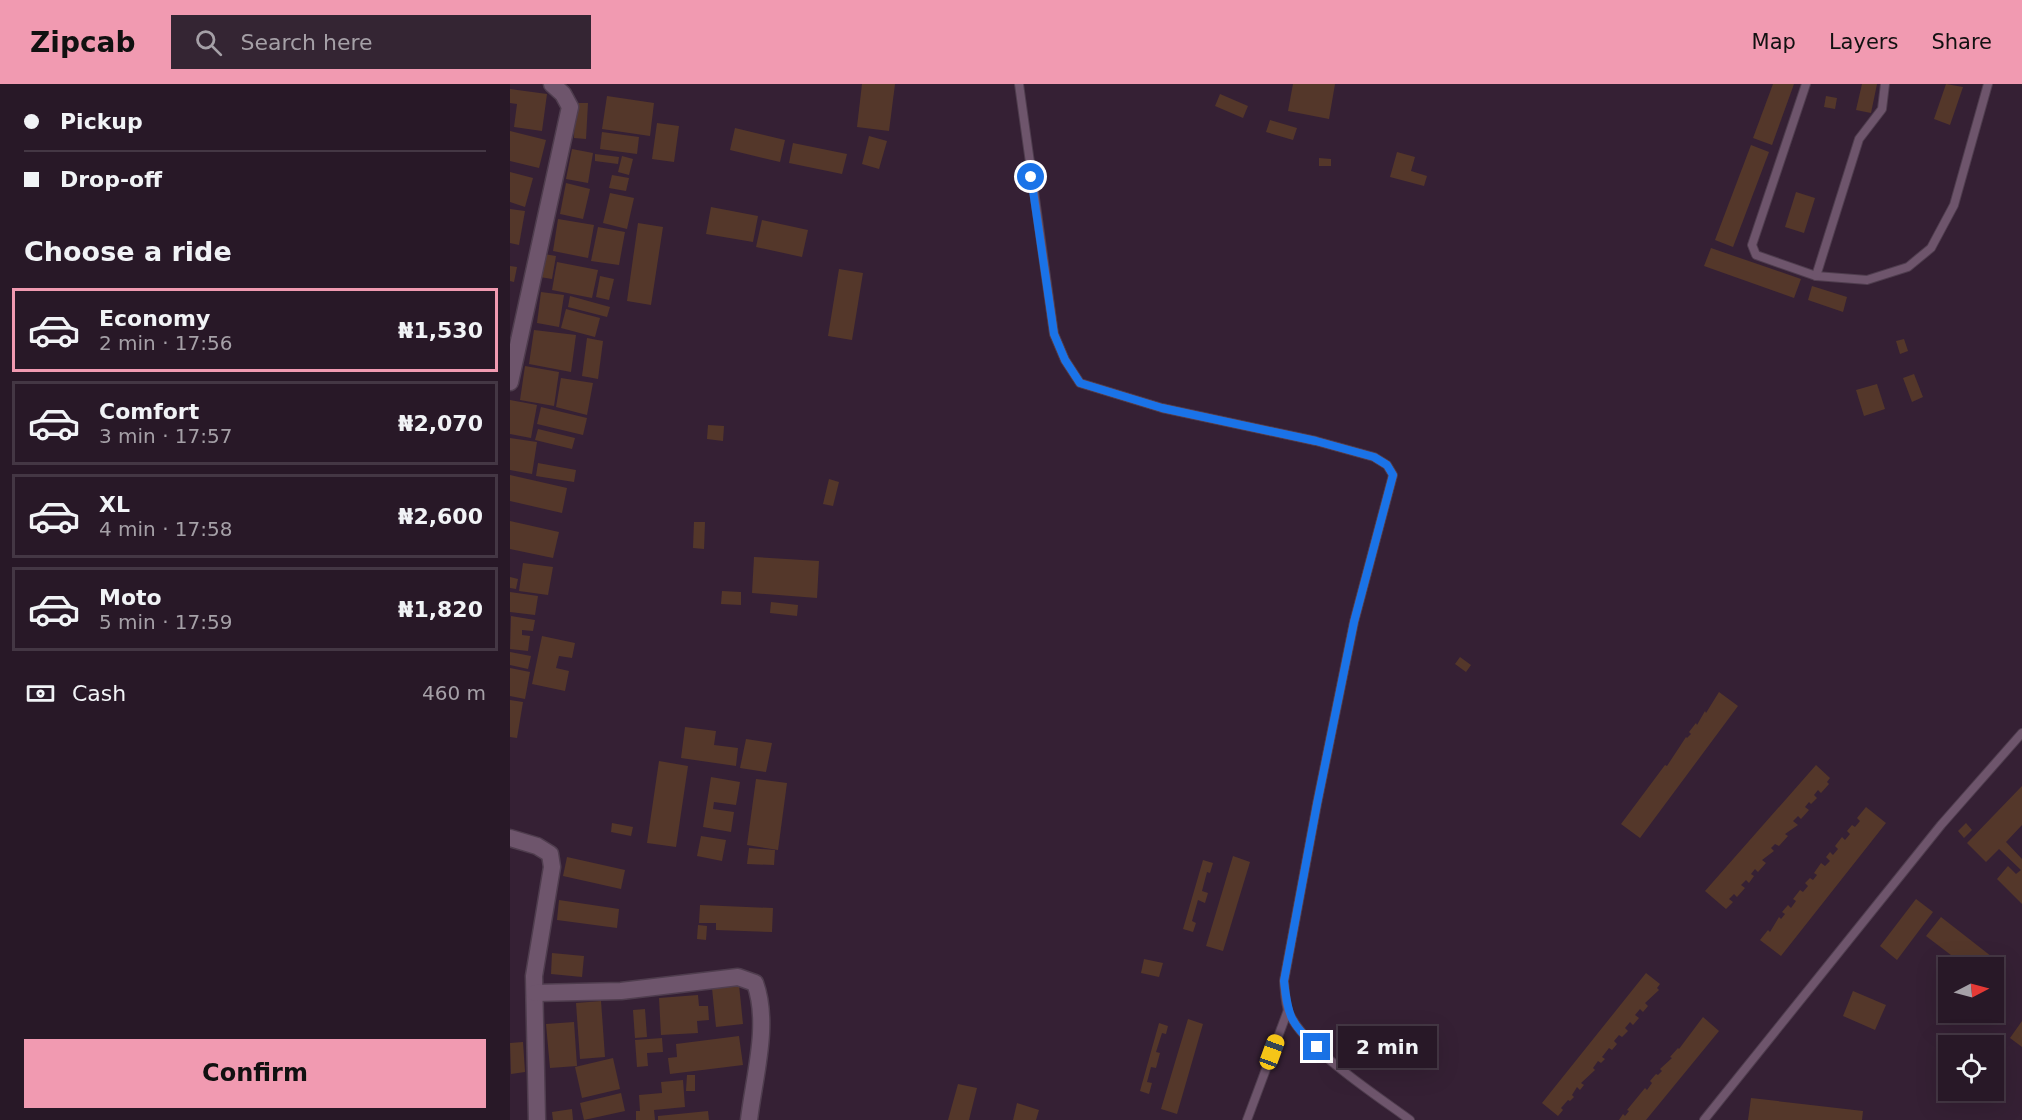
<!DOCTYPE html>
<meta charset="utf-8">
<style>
:root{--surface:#281827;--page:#342533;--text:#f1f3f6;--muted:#a5a0a7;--line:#443744;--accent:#f19ab1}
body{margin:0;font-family:"DejaVu Sans",sans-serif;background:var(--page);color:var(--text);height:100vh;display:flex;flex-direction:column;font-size:22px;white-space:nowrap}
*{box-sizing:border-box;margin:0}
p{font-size:20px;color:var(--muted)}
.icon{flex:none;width:33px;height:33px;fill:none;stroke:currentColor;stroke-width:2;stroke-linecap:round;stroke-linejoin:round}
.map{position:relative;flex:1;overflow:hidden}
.drawer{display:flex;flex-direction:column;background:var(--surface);width:510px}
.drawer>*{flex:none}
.top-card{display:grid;align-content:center;height:132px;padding:0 24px;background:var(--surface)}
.needle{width:39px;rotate:84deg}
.tools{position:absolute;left:1428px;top:873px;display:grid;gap:12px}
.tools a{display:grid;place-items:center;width:66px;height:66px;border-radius:0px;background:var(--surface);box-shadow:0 6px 24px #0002,0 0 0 2px var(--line);font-size:30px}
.end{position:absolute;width:27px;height:27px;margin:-14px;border:8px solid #1a73e8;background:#fff;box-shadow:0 0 0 3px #fff}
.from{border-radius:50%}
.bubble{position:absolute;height:42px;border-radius:0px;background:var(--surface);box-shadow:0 6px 24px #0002,0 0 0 2px var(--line);font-size:20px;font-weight:700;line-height:42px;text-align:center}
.car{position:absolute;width:18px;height:36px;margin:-18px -9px;border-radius:8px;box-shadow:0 0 4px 2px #0007;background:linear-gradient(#f5c518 24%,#345 0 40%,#f5c518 0 76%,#345 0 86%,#f5c518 0)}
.top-card b{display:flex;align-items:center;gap:21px;height:57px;font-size:22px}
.top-card b+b{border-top:2px solid var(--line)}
.top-card i{width:15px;height:15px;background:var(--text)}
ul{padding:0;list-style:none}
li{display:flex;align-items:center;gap:18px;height:84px;margin:0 12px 9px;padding:0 12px;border:3px solid var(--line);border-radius:0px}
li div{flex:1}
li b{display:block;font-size:22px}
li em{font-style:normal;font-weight:700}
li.selected{border-color:var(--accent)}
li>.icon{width:54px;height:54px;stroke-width:1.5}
h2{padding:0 24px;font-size:27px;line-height:72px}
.pay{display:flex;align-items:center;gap:15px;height:66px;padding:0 24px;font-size:22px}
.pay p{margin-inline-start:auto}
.action{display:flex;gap:12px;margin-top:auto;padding:12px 24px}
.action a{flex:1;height:69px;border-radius:0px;background:var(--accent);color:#111;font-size:24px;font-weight:700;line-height:69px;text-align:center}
header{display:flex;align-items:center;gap:36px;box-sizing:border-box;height:84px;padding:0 30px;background:var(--accent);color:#111}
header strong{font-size:28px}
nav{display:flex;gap:33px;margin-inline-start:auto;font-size:21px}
.search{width:420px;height:54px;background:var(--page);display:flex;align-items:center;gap:15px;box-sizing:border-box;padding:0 21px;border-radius:0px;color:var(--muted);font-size:22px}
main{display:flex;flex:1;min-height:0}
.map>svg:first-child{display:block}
.building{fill:#54372a}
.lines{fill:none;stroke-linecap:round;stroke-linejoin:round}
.service-casing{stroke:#4f3d4e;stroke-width:10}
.minor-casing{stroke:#4f3d4e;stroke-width:19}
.service{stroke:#6e556c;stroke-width:8}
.minor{stroke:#6e556c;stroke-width:16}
.route{stroke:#1a73e8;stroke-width:8}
</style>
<header>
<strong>Zipcab</strong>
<div class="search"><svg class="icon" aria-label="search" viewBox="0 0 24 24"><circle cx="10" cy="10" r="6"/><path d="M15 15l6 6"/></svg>Search here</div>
<nav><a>Map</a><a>Layers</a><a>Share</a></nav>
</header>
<main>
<section class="drawer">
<div class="top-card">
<b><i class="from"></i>Pickup</b>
<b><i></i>Drop-off</b>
</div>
<h2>Choose a ride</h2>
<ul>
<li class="selected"><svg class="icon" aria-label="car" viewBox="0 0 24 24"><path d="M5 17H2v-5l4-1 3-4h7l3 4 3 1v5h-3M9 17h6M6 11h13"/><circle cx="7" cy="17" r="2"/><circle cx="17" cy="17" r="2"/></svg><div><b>Economy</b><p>2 min · 17:56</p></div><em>₦1,530</em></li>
<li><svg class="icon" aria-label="car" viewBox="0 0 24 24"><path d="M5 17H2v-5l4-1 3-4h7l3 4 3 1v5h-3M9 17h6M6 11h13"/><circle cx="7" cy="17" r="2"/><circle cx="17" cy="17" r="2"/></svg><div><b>Comfort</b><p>3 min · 17:57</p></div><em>₦2,070</em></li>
<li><svg class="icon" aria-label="car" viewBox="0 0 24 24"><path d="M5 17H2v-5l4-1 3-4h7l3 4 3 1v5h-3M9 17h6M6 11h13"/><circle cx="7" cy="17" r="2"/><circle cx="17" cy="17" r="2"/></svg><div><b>XL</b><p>4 min · 17:58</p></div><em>₦2,600</em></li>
<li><svg class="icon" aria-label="car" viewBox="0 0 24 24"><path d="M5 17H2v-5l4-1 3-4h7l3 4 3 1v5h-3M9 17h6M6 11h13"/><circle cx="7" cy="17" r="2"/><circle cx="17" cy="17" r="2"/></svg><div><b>Moto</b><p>5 min · 17:59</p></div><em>₦1,820</em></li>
</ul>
<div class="pay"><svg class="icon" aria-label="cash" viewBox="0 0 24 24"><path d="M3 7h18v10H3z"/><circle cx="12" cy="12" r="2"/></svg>Cash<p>460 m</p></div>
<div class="action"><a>Confirm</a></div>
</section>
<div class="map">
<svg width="1512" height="1036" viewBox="0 0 1512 1036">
<rect width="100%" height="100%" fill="#352034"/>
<g class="building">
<path d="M352,0H385L379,47L347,43Z"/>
<path d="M783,0H825L819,35L778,27Z"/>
<path d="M1263,0H1284L1262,61L1243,54Z"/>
<path d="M1352,0H1367L1361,29L1346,26Z"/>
<path d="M1436,0L1453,3L1440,41L1424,35Z"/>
<path d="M0,5L37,10L32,47L4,43L7,20L0,19Z"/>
<path d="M710,10L738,22L733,34L705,22Z"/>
<path d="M97,12L144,19L140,52L92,45Z"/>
<path d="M1316,12L1327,14L1325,25L1314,23Z"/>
<path d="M65,19H78L76,55L64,54Z"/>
<path d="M760,36L787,44L783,56L756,48Z"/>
<path d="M147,39L169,42L164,78L142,75Z"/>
<path d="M225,44L275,56L270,78L220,66Z"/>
<path d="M0,47L36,56L29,84L0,77Z"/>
<path d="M92,48L129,53L127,70L90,65Z"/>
<path d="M359,52L377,57L369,85L352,80Z"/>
<path d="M283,59L337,70L332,90L279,79Z"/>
<path d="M1241,61L1259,68L1223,163L1205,156Z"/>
<path d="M62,65L83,69L78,99L56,95Z"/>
<path d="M887,68L905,73L901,87L917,92L914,102L880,93Z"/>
<path d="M85,70L109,73L108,80L85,77Z"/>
<path d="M112,72L123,75L119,91L108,88Z"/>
<path d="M809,74L821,75V82H809Z"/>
<path d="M0,88L23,94L15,123L0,118Z"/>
<path d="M102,91L119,94L116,107L99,104Z"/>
<path d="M56,99L80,105L73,135L50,130Z"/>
<path d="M1286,108L1305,114L1294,149L1275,143Z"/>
<path d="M100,109L124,114L117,145L93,139Z"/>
<path d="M201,123L248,132L243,158L196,150Z"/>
<path d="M0,125L15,127L9,161L0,159Z"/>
<path d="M48,135L84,141L78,174L43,167Z"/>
<path d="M252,136L298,146L292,173L246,163Z"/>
<path d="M128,139L153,143L141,221L117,217Z"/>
<path d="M88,143L115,148L109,181L81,177Z"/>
<path d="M1201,164L1291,195L1284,214L1194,182Z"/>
<path d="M34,170L46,172L42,195L30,193Z"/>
<path d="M47,178L88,186L82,214L42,206Z"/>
<path d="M0,182L7,183L4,198L0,197Z"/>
<path d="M329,185L353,189L342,256L318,252Z"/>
<path d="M90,192L104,195L99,216L86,213Z"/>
<path d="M1302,202L1337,213L1333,228L1298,216Z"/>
<path d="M31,208L54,211L49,243L27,239Z"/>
<path d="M60,212L100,223L97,233L58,223Z"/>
<path d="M56,225L90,234L85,253L51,244Z"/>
<path d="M24,246L66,251L61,288L19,280Z"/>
<path d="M77,254L93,257L88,295L72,292Z"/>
<path d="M1394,255L1398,267L1390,270L1386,257Z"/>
<path d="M15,282L49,288L44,322L10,316Z"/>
<path d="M1404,290L1413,313L1402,318L1393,294Z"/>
<path d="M51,294L83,299L77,331L46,323Z"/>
<path d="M1367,300L1375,325L1354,332L1346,306Z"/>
<path d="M0,316L27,321L21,354L0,350Z"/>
<path d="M31,323L77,334L73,351L27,340Z"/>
<path d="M198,341L214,342L213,357L197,355Z"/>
<path d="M28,345L65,354L62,365L25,356Z"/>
<path d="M0,354L27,358L22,390L0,386Z"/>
<path d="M28,379L66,386L64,398L26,392Z"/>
<path d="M0,391L57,404L52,429L0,417Z"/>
<path d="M319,395L329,398L323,422L313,420Z"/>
<path d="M0,437L49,448L43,474L0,465Z"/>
<path d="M184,438H195L194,465L183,464Z"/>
<path d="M244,473L309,477L307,514L242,509Z"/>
<path d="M13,479L43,483L38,511L9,507Z"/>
<path d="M0,493L8,495L6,505L0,504Z"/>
<path d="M212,507L231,508V521L211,520Z"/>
<path d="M0,508L28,512L25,531L0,528Z"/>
<path d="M261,518L288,521L287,532L260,529Z"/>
<path d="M1,532L25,536L23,547L12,546V551L20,552L18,567L0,565Z"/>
<path d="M32,552L65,559L62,574L49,572L46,584L59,587L55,607L22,600Z"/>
<path d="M0,568L21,572L18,585L0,581Z"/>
<path d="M950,573L961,581L956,588L945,580Z"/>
<path d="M0,584L20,588L15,615L0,612Z"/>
<path d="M1209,608L1228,622L1130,754L1111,740L1155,681L1157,682L1176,653L1177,654L1181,650L1179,648L1186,639L1187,641L1195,627L1196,629Z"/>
<path d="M0,616L13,618L7,654L0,653Z"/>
<path d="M175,643L206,647L204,661L228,664L226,682L171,674Z"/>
<path d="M236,655L262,659L256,688L230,684Z"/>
<path d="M149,677L178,682L166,763L137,759Z"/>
<path d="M1306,681L1320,694L1317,698L1319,700L1311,709L1308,706L1304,711L1307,714L1301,720L1299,718L1295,723L1299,726L1291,735L1288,732L1283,737L1288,741L1275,750L1278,752L1269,762L1265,760L1261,764L1264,767L1252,776L1256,779L1248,788L1245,785L1241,790L1244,792L1239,799L1236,796L1231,801L1235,804L1227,813L1224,810L1219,815L1223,818L1216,825L1195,807Z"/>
<path d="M201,693L230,698L226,721L204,718L203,725L224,728L221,748L193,743Z"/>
<path d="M246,695L277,699L268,766L237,761Z"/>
<path d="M1512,702V741L1496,758L1512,775V820L1487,795L1498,782L1506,790L1511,786L1489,765L1476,778L1457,759Z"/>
<path d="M1356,723L1376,739L1271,872L1250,856L1258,846L1260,848L1269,833L1271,835L1275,830L1272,828L1278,821L1281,824L1286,817L1283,815L1290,806L1293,808L1298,802L1295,799L1300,794L1303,796L1307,791L1304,789L1311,779L1315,782L1320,777L1316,773L1320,768L1323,771L1328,765L1325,762L1332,753L1335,756L1340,750L1337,747L1342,741L1345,743L1350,737L1347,734Z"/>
<path d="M102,739L123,743L121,752L101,748Z"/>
<path d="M1456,739L1462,746L1454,754L1448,747Z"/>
<path d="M191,752L216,756L212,777L187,772Z"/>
<path d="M239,764L265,766L264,781L237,780Z"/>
<path d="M723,772L740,778L713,867L696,862Z"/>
<path d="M57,773L115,786L111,805L53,792Z"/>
<path d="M693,776L703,779L700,789L697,788L692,807L698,809L695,819L688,816L682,837L686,839L683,848L673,845Z"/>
<path d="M1406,815L1423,828L1387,876L1370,862Z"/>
<path d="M49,816L109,825L107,844L47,836Z"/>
<path d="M190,821L263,824L262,848L206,846V839H189Z"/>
<path d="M1431,833L1486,876L1480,884H1458L1416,852Z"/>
<path d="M188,841L197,842L196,856L187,855Z"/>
<path d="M42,869L74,872L72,893L41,890Z"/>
<path d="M634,875L653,879L649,893L631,889Z"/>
<path d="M1136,889L1150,900L1147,904L1149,906L1135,919L1138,922L1133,928L1130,925L1125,931L1129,934L1123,941L1120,938L1115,944L1118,947L1112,953L1109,951L1104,957L1107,960L1102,966L1099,964L1092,973L1095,975L1091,979L1088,977L1083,984L1085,986L1071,999L1074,1001L1070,1006L1067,1003L1062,1011L1064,1013L1060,1017L1058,1016L1051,1024L1053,1026L1048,1032L1032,1019Z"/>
<path d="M229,901L233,940L206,943L202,904Z"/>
<path d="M1343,907L1376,921L1365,946L1333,932Z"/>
<path d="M188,911L189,922H198L199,936L187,937L188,949L151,951L149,914Z"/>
<path d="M91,917L95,973L70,975L66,919Z"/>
<path d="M135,925L137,953L125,954L123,926Z"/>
<path d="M1193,933L1209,947L1136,1036H1109L1113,1030L1115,1032L1119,1027L1117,1026L1135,1004L1137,1006L1142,999L1140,997L1146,990L1148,991L1152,987L1150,985L1162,974L1160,973L1168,964L1169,965Z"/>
<path d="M678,935L693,940L667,1030L651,1025Z"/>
<path d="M1512,937V963L1500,954Z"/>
<path d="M64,938L67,982L40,984L36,940Z"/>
<path d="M649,939L658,942L656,950L652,949L646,968L650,969L646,984L641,983L637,998L642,999L639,1010L630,1007Z"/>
<path d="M229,952L233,981L160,990L158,974L167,973L166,960Z"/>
<path d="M152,954L153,968L137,969L138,982L127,983L125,956Z"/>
<path d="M13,958L15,988L1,990L0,959Z"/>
<path d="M103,974L110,1005L72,1014L65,983Z"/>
<path d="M177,991H185V1007H176Z"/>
<path d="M173,996L175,1023L144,1026L145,1036H126V1027H130L129,1011L152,1009L151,998Z"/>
<path d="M448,1000L467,1004L459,1036H438Z"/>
<path d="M111,1009L115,1027L74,1036L70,1019Z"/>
<path d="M1241,1014L1353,1027L1352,1036H1238Z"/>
<path d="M507,1019L529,1026L526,1036H503Z"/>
<path d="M62,1025L63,1036H43L42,1028Z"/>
<path d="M198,1027L199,1036H148V1032Z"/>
</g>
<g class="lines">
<g class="service-casing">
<g id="service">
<path d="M509,0L544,250L555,276L570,299L652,324L806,357L864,373L877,381L883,391L844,538L807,720L774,897C775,907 775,920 779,929C796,966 866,1011 900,1036"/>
<path d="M1296,0L1242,161L1246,171L1306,192L1357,196L1398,183L1421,164L1444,121L1478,0"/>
<path d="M1306,192L1349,55L1372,25L1375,0"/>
<path d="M737,1036L778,926"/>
<path d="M1194,1036L1431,741L1512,649"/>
</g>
</g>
<g class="minor-casing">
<g id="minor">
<path d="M0,298L60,23L53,10L42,0"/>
<path d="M0,754L27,762L40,770L42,783L24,892L27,1036"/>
<path d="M25,909L111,907L228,893L245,899C260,940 244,993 239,1036"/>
</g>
</g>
<use href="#service" class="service"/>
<use href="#minor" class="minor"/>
</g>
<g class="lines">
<path class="route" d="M521,93L544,250L555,276L570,299L652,324L806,357L864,373L877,381L883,391L844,538L807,720L774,897C778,931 780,940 807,963"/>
</g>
</svg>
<div class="tools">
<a><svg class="needle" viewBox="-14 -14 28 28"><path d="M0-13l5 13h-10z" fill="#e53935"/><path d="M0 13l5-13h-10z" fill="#a5a0a7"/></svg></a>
<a><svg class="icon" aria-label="locate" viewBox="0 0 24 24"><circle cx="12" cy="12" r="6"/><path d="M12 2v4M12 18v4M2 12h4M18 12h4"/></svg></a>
</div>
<i class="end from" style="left:521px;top:93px"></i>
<i class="end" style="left:807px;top:963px"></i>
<div class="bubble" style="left:828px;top:942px;width:99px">2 min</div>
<i class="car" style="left:762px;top:968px;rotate:20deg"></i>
</div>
</main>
